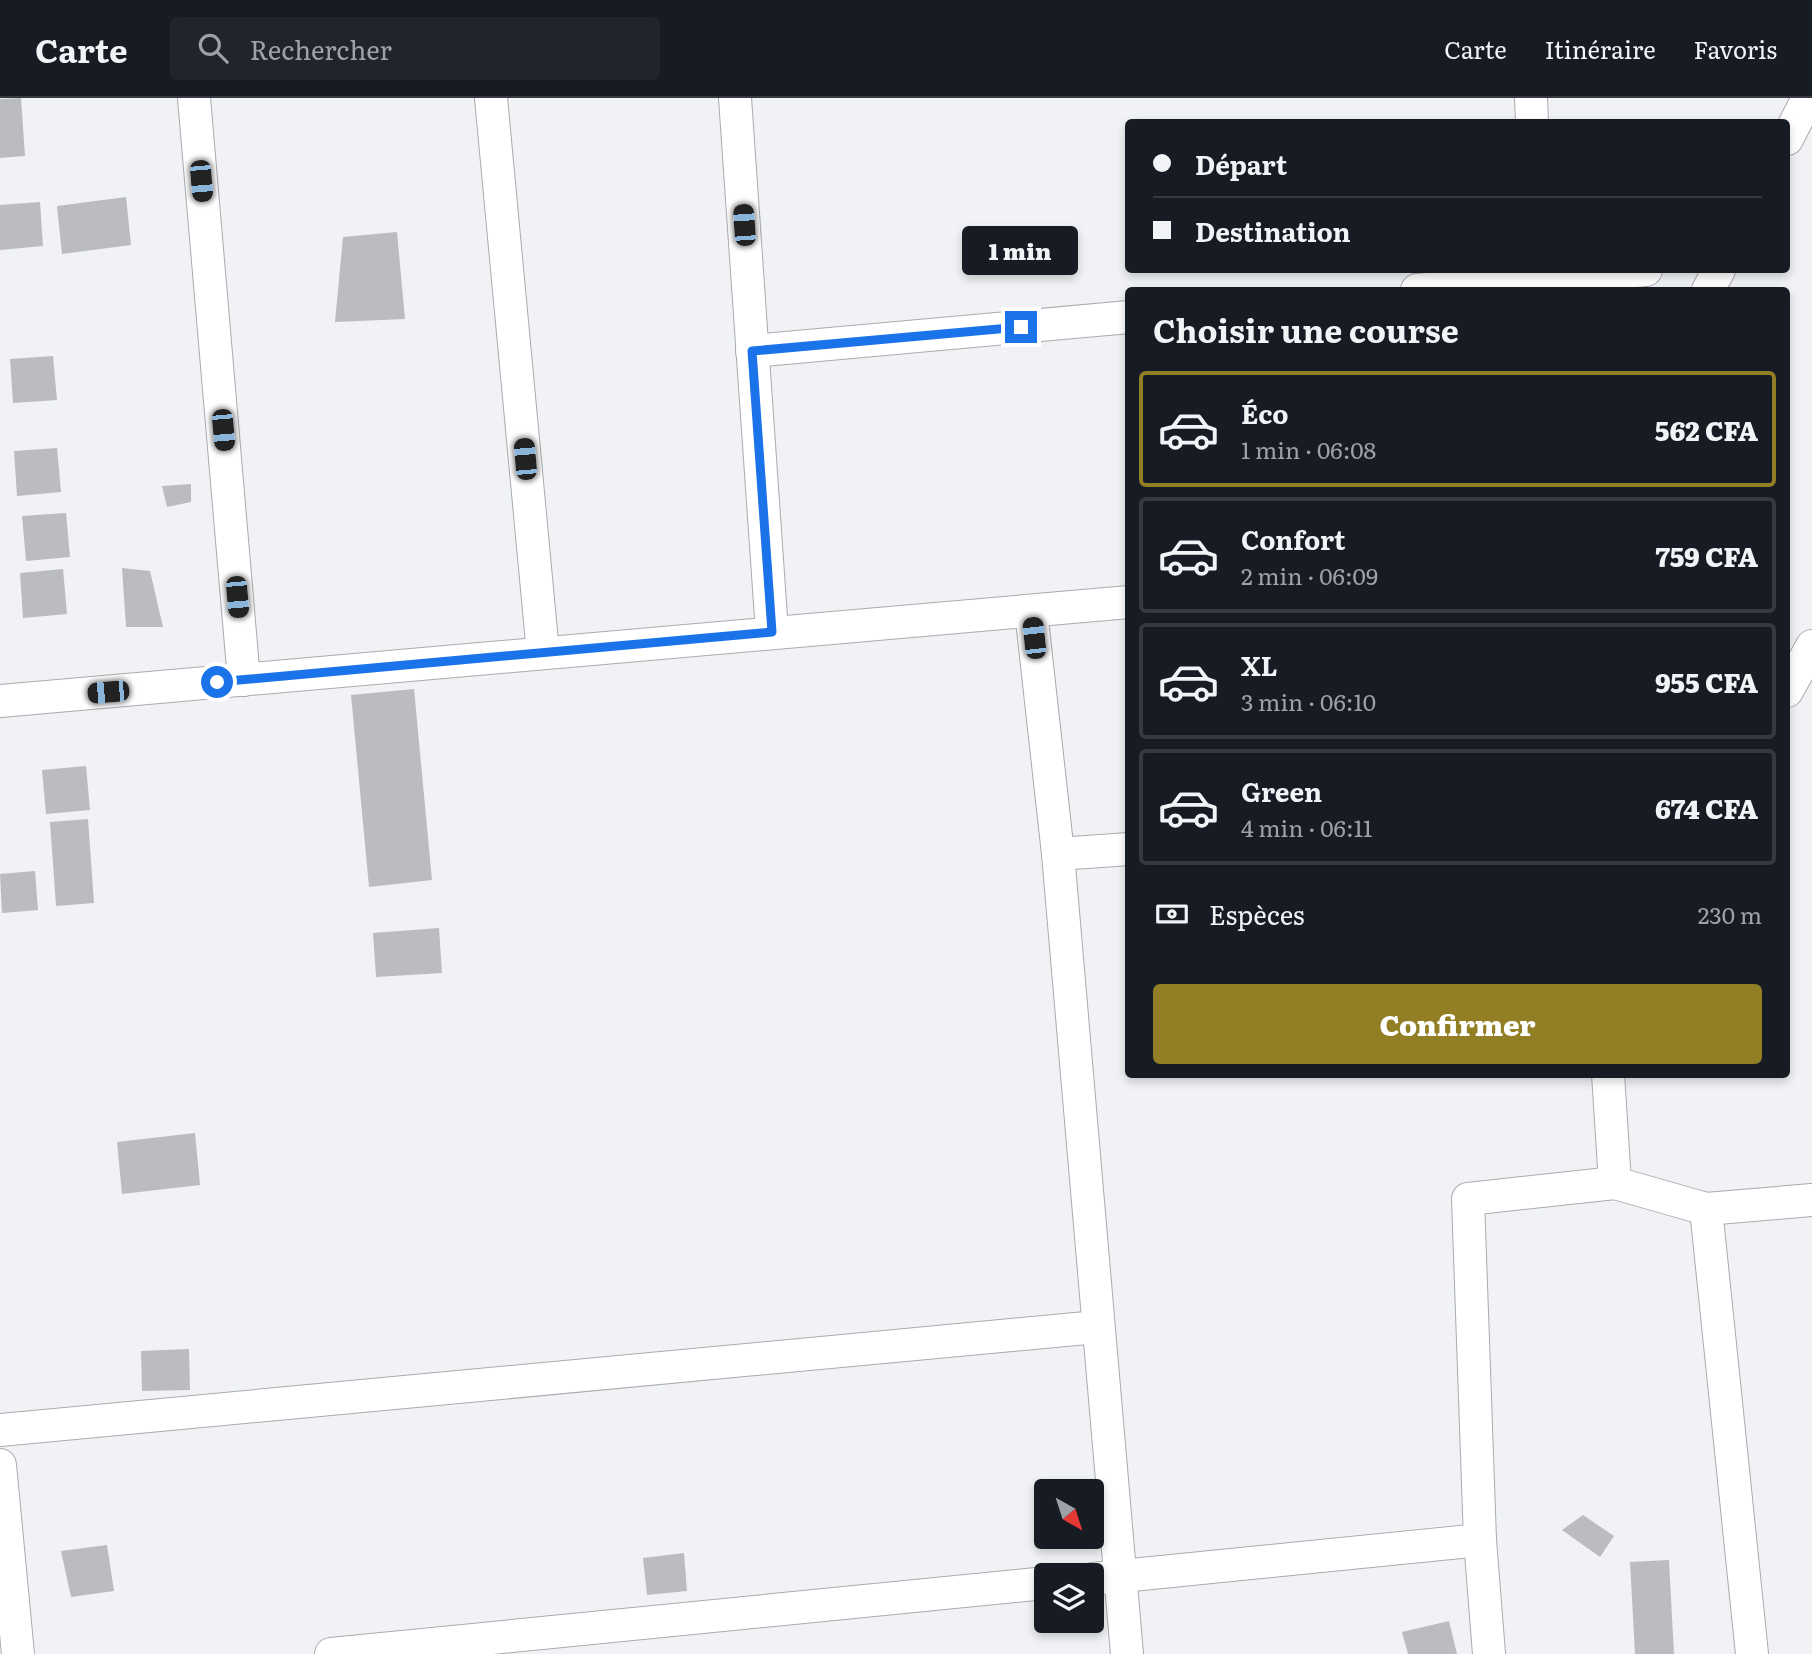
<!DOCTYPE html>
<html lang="fr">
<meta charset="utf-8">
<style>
:root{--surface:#171b24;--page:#20242c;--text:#f1f3f6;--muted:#9ea1a6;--line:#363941;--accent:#927e25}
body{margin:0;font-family:Literata,serif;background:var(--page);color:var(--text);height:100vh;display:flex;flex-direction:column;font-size:26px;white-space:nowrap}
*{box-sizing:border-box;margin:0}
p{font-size:23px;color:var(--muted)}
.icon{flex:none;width:38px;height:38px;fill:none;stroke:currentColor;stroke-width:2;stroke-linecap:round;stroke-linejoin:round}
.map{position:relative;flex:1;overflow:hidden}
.panel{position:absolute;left:1125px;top:189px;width:665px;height:791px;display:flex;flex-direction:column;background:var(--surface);border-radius:7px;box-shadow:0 4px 10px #0003}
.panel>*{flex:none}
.guide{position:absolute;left:1125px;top:21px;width:665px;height:154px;border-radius:7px;box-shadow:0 4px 10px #0003;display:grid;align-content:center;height:154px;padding:0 28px;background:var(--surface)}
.needle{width:46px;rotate:141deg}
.tools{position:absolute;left:1034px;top:1381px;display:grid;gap:14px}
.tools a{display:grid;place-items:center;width:70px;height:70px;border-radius:7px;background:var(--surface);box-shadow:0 4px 10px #0003;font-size:35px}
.end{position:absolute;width:32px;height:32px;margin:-16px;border:9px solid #1a73e8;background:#fff;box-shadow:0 0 0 4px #fff}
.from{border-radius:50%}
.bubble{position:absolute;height:49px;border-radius:7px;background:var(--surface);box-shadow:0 4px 10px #0003;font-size:23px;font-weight:800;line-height:49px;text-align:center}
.car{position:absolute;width:21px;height:42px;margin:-21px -10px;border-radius:9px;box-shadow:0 0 5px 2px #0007;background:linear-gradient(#222 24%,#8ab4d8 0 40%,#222 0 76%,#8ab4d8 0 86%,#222 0)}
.guide b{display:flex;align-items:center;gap:24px;height:66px;font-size:26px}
.guide b+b{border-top:2px solid var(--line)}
.guide i{width:18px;height:18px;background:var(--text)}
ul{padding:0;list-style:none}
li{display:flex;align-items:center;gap:21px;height:116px;margin:0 14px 10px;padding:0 14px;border:4px solid var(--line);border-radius:7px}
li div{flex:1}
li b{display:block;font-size:26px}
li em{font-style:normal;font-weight:800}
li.active{border-color:var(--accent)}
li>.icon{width:63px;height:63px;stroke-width:1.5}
h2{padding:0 28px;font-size:32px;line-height:84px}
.pay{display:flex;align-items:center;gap:18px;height:77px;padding:0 28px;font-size:26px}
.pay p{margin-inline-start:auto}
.cta{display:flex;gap:14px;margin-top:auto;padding:14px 28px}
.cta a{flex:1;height:80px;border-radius:7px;background:var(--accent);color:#fff;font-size:28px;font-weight:800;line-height:80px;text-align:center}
header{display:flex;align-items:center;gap:42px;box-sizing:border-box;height:98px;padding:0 35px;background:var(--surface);border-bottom:2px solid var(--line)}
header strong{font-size:33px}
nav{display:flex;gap:38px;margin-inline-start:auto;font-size:24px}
.search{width:490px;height:63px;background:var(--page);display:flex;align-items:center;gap:18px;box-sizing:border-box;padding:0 24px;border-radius:7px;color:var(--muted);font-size:26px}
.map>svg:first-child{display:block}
.building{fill:#babcbf}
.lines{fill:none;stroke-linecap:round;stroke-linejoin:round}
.street-casing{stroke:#a9abae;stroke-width:34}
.street{stroke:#fff;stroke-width:32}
.route{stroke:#1a73e8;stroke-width:9}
</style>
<header>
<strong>Carte</strong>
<div class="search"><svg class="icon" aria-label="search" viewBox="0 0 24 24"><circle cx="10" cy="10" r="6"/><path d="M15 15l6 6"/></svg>Rechercher</div>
<nav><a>Carte</a><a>Itinéraire</a><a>Favoris</a></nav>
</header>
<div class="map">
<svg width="1812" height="1556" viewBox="0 0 1812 1556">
<rect width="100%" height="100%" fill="#f0f2f5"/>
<g class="building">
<path d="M21,0L25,58L0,60V1Z"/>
<path d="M126,99L131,147L62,156L57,108Z"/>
<path d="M40,104L43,148L0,152V107Z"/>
<path d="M397,134L405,221L335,224L343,139Z"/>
<path d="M53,258L57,302L13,305L10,261Z"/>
<path d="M57,350L61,394L17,398L14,353Z"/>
<path d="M191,386V404L167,409L162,388Z"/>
<path d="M66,415L70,459L26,463L22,418Z"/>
<path d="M122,470L150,473L163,529H126Z"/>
<path d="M63,471L67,516L23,520L20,475Z"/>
<path d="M414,591L432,782L369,789L351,597Z"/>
<path d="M86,668L90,712L46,716L42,672Z"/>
<path d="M88,721L94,805L56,808L50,724Z"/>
<path d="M35,773L38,812L2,815L0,776Z"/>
<path d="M439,830L442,875L376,879L373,835Z"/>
<path d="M195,1035L200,1087L122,1096L117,1044Z"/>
<path d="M189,1251L190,1292L142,1293L141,1253Z"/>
<path d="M1583,1417L1614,1438L1600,1459L1562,1432Z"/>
<path d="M107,1447L114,1493L71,1499L61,1453Z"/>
<path d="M684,1455L687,1493L647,1497L643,1460Z"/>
<path d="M1669,1462L1674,1556H1635L1630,1464Z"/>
<path d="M1449,1523L1457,1556H1408L1402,1534Z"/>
</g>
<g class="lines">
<g class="street-casing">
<g id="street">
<path d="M194,0L244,582"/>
<path d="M491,0L543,555"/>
<path d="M735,0L772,534"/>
<path d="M1531,0L1532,24"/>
<path d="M1787,41L1808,0"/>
<path d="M1417,192L1646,172"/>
<path d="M1708,192L1719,172"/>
<path d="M752,253L1129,219"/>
<path d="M1031,513L1058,756L1127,1556"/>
<path d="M1787,593L1812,548"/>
<path d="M0,603L1129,504"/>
<path d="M1058,756L1129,751"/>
<path d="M1608,976L1615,1085"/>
<path d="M1706,1111L1752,1556"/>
<path d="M0,1332L1097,1229"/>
<path d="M0,1367L18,1556"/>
<path d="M1092,1481L1480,1442"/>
<path d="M331,1556L1046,1485"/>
<path d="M1489,1556L1480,1442L1468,1101L1615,1085L1706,1111L1812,1102"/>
</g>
</g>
<use href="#street" class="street"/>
</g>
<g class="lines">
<path class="route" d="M217,584L772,534L752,253L1021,229"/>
</g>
</svg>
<div class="tools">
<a><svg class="needle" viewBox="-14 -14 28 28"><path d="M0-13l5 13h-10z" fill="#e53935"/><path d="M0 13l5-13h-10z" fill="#9ea1a6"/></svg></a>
<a><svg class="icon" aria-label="layers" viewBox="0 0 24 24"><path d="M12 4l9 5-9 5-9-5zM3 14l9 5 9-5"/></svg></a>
</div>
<i class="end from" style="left:217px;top:584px"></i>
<i class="end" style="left:1021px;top:229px"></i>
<div class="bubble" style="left:962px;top:128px;width:116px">1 min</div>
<i class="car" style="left:201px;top:83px;rotate:175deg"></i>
<i class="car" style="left:744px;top:127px;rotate:356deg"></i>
<i class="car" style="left:223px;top:332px;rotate:175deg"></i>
<i class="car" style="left:525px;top:361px;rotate:355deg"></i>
<i class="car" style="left:237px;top:499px;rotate:175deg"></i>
<i class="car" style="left:1034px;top:540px;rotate:354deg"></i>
<i class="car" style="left:108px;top:594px;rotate:265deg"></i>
<div class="guide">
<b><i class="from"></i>Départ</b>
<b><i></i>Destination</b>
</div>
<section class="panel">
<h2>Choisir une course</h2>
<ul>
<li class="active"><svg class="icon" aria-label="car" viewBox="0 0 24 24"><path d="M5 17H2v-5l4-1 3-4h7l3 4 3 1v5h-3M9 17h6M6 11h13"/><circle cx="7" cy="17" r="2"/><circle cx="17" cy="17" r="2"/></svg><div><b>Éco</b><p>1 min · 06:08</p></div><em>562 CFA</em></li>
<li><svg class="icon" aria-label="car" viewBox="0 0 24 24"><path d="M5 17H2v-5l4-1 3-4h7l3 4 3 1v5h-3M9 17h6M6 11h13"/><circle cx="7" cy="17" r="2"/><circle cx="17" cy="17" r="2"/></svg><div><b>Confort</b><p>2 min · 06:09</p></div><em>759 CFA</em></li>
<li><svg class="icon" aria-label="car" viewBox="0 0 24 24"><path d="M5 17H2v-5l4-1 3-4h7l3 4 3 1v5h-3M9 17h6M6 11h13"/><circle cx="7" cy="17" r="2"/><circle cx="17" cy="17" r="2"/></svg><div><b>XL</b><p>3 min · 06:10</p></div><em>955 CFA</em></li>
<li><svg class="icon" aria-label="car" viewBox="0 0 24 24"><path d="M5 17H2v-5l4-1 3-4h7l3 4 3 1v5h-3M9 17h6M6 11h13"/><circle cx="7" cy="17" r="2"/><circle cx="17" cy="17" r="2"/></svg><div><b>Green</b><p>4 min · 06:11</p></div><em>674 CFA</em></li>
</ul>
<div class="pay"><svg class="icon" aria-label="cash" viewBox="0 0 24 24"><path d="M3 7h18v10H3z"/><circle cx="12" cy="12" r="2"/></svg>Espèces<p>230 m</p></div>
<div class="cta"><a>Confirmer</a></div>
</section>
</div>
